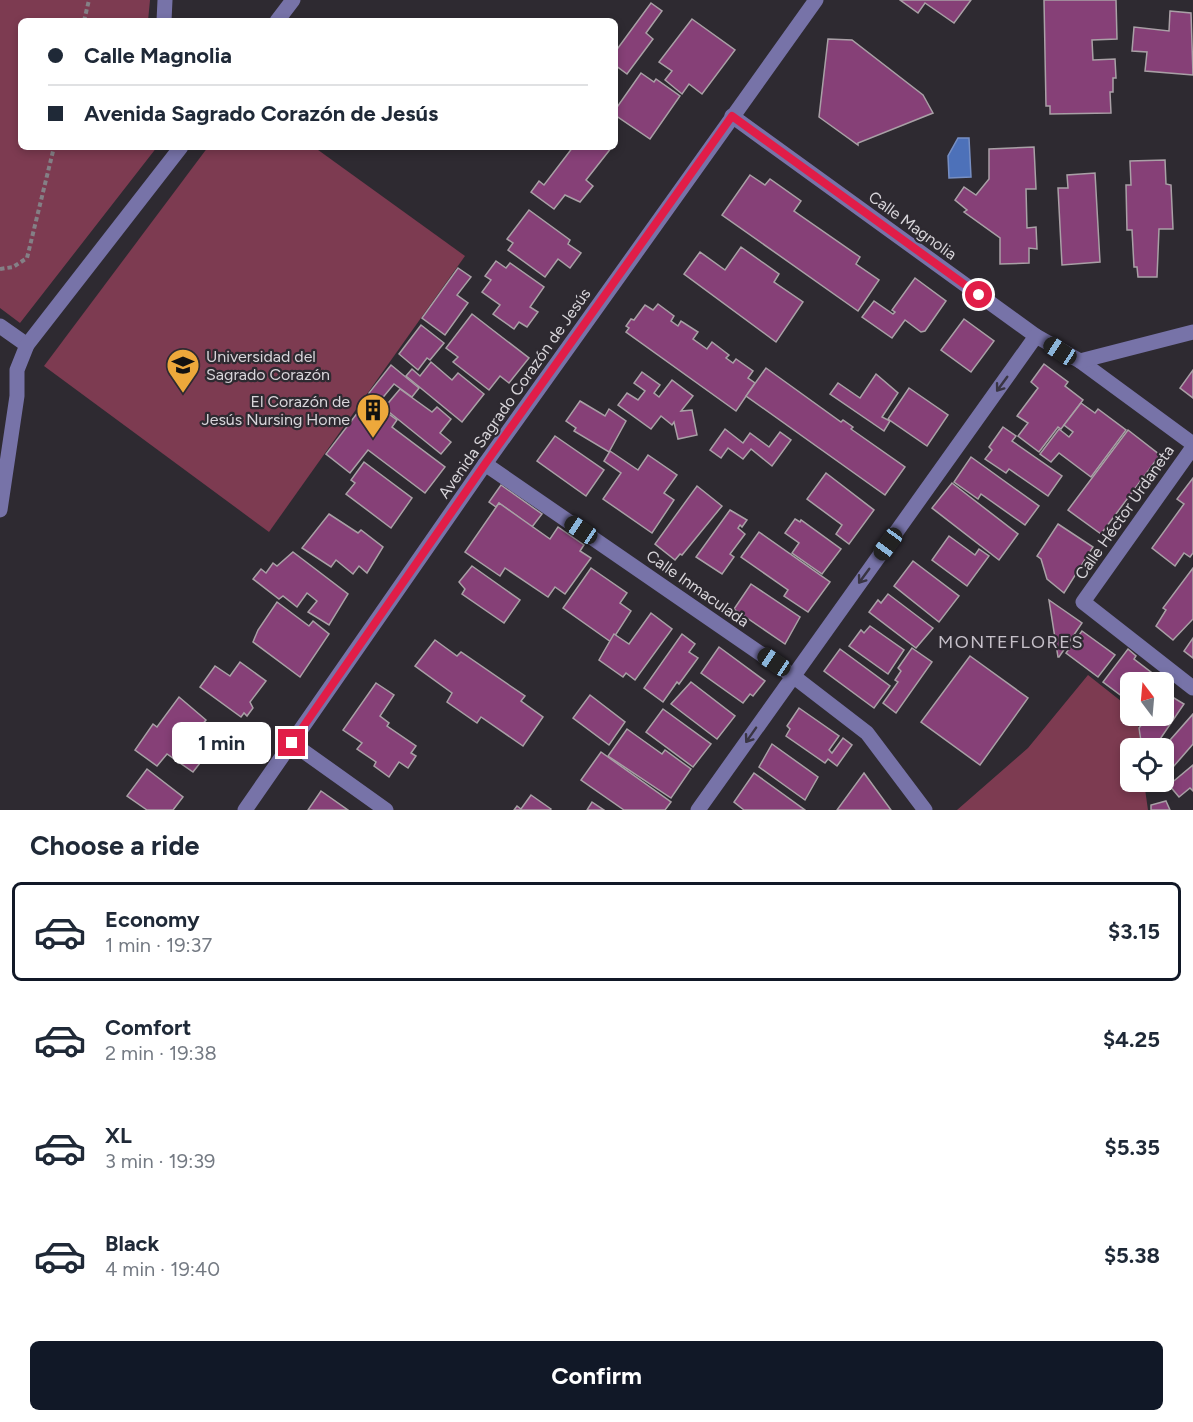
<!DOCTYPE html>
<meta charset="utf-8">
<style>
:root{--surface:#fff;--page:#f2f2f3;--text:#1f2937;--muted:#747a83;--line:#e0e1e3;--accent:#111827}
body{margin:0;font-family:Figtree,sans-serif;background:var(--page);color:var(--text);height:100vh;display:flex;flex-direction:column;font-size:22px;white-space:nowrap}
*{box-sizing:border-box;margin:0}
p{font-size:20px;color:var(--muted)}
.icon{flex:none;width:33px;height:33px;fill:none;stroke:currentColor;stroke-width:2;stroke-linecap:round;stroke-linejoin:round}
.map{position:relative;height:810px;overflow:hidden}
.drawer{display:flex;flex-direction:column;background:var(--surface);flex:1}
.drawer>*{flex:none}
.banner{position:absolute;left:18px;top:18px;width:600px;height:132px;border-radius:9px;box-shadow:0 3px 9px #0003;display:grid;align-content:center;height:132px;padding:0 30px;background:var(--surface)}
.needle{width:39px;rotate:344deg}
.buttons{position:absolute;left:1120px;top:672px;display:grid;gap:12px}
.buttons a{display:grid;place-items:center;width:54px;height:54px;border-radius:9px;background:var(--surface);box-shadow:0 3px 9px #0003;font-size:30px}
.end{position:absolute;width:27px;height:27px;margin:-14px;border:8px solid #e11d48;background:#fff;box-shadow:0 0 0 3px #fff}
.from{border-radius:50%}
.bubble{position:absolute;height:42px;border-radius:9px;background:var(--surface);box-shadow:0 3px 9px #0003;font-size:20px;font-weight:700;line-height:42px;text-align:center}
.car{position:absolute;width:18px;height:36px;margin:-18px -9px;border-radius:8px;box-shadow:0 0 4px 2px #0007;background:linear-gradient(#222 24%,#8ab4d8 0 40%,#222 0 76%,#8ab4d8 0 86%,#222 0)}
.banner b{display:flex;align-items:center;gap:21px;height:57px;font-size:22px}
.banner b+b{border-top:2px solid var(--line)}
.banner i{width:15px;height:15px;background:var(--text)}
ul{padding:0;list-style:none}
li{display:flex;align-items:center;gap:18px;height:99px;margin:0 12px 9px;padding:0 18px;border:3px solid transparent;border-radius:9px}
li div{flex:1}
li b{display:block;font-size:22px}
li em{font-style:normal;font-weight:700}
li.active{border-color:var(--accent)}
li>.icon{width:54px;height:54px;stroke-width:1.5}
h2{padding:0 30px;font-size:27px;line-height:72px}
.primary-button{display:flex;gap:12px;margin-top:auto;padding:12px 30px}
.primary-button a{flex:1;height:69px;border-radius:9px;background:var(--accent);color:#fff;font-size:24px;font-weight:700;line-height:69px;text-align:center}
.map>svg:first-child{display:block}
.green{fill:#7d3b51}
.water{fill:#4d71b9;stroke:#778fc3;stroke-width:1.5}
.building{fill:#864077;stroke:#a9a0a6;stroke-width:1.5}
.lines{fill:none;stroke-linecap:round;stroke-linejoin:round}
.path{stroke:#848086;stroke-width:4;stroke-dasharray:4.5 3;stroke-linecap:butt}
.minor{stroke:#7773a8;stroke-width:15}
.oneway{stroke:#393543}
.route{stroke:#e11d48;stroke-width:8}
.labels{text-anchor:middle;stroke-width:4.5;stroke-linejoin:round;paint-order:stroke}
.street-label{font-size:16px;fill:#d8d5da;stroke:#2e2a31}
.poi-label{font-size:16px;fill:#d8d5da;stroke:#2e2a31;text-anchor:start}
.neighbourhood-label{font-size:18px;letter-spacing:1.5px;fill:#c6c0c9;stroke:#2e2a31}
</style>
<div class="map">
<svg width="1193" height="810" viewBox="0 0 1193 810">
<rect width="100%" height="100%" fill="#2e2a31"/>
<g class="green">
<path d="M0,0H150L148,21H21V147H157L20,323L0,308Z"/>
<path d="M208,147H314L465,256L269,532L44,366Z"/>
<path d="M1088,675L1131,709V716H1137L1141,748H1131V782H1144L1148,810H957L1028,748Z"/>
</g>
<path class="water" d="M958,138H969L971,177L949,178L948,156Z"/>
<g class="building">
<path d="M900,0H971L954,23L925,3L918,13Z"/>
<path d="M1044,0H1116L1117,39L1092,40L1093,60L1115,59L1116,78H1113V92H1110L1111,113L1050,114V106H1046Z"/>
<path d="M651,3L662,11L646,33L653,39L627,74L615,65V52Z"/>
<path d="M1170,11L1191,13L1193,75L1145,71L1147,52L1132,51L1134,27L1169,31Z"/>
<path d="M692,19L735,50L702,94L689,84L682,94L665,80L672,71L659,62Z"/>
<path d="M828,39L852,40L923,95L933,113L858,143V145L819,117Z"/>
<path d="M641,73L654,82L656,79L680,96L650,139L615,115V110Z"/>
<path d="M573,147H612L586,180L593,186L580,202L565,195L554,209L531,192L539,181L544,185Z"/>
<path d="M1034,147L1036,189H1026L1027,228L1036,227L1037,249L1029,248V263L1000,264V238L964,212L967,210L955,200L964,187L976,195L989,179V149Z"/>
<path d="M1165,160L1166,184L1171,185L1173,229H1159L1157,277H1138L1137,267H1134L1132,230H1127L1126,185H1131L1130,161Z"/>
<path d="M1095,173L1100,262L1062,265L1058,188H1068L1067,175Z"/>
<path d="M750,175L765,185L770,179L801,201L794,211L860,257L856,264L879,280L858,311L722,215Z"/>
<path d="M529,210L570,240L568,244L581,253L570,268L558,259L545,277L508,250L513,243L507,239Z"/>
<path d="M741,247L779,274L774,282L803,302L776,342L684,274L700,252L725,270Z"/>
<path d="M496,261L506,268L510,263L544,287L530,307L538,312L527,327L519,322L514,329L493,314L500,305L482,292L491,280L485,276Z"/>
<path d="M458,268L471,277L457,295L468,303L445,335L422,318Z"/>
<path d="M915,278L946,301L925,331L921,332L905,320L892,338L862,317L874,301L893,314L895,312L892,310Z"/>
<path d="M658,304L674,316L671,321L678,326L681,321L698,332L693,339L707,349L712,342L729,355L726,358L733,363L736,359L753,371L748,378L755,383L736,411L626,332L629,328L626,326L631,319L634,320L645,305L653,310Z"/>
<path d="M472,314L529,358L509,383L500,376L489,390L453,362L458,357L446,348Z"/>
<path d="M964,319L994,341L971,372L941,350Z"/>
<path d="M421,325L444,343L430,360L427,358L418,370L399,354Z"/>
<path d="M431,362L452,380L458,373L484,394L462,422L406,376L412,369L420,376Z"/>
<path d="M1044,364L1068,382L1065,386L1083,400L1061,429L1058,427L1039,452L1018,436L1028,423L1017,416L1038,388L1031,382Z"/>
<path d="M391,365L419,388L412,397L394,384L380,401L369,393Z"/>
<path d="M766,368L841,422L843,420L853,427L851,429L905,467L885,495L746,396Z"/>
<path d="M1193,370V398L1180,388Z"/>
<path d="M642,372L660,385L654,393L659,397L672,380L693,396L681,411L692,410L697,435L678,439L674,422L672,425L661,416L651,429L618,405L627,393L638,400L645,391L634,383Z"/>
<path d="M876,374L898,393L882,417L890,421L884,431L830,394L838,383L860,398Z"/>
<path d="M909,388L948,415L927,446L888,419Z"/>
<path d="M400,389L432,412L437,407L451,419L440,433L451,442L441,454L384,408Z"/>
<path d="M368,399L397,420L392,427L445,467L425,493L368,450L350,473L326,454Z"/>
<path d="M580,401L605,416L609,409L626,421L609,452L574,431L576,428L566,421Z"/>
<path d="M1081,403L1095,413L1098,409L1126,430L1091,477L1059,453L1051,462L1040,454L1059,429L1069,437L1073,432L1064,425Z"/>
<path d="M1003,427L1016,436L1012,441L1062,476L1048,496L1009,469L1006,473L985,459L992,450L989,447Z"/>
<path d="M725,429L743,443L750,433L769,447L780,432L791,440L772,466L751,449L743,459L728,448L721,458L710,450Z"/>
<path d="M1128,430L1160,455L1101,534L1068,510Z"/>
<path d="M555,436L604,470L586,496L537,461Z"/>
<path d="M610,451L638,470L648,455L677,475L664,493L674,500L652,533L603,499L621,473L604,461Z"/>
<path d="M971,457L1039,506L1025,525L981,494L978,499L954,482Z"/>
<path d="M364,462L412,498L391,528L346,494L355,483L351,480Z"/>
<path d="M826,473L874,510L849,544L836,534L842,525L807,499Z"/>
<path d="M1193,478V553L1190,557L1184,553L1175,566L1152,548L1184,504L1177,499Z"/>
<path d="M952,483L1018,534L999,560L932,508Z"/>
<path d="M501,485L542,514L532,527L499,503L496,507L489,502Z"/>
<path d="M697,486L722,506L682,555L680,554L675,560L655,544Z"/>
<path d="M499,503L550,539L558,527L584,545L580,551L591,558L565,594L555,587L548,597L505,568L500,576L465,552Z"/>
<path d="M730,510L747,520L742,527L740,525L738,528L745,534L730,554L734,557L722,574L696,557Z"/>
<path d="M329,514L358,533L361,530L383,547L367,573L359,566L353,574L336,560L331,567L302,548Z"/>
<path d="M795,519L800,522L801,520L841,549L822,574L792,553L799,543L785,533Z"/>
<path d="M1058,524L1093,547L1064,593L1047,579L1041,559L1037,556Z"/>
<path d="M759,532L830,582L808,612L784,596L788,590L741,557Z"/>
<path d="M949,536L975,555L979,549L989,556L967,586L932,560Z"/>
<path d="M293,552L348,594L329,625L308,612L317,601L307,593L297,607L283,596L279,599L253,579L261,569L266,573L273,563L277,566Z"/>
<path d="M913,561L959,596L939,622L894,586Z"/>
<path d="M472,566L520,600L504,623L462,594L465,589L459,582Z"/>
<path d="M591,568L627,593L620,603L631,611L611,642L563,608Z"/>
<path d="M1193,568V619L1173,640L1156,626L1166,610L1163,608Z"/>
<path d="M751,584L800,617L785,644L734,609Z"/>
<path d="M888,594L933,628L916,648L869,612L878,600L881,603Z"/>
<path d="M1049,600L1082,623L1059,657H1058Z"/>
<path d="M277,602L309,626L313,621L329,634L300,677L253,642L258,630Z"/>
<path d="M651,613L672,629L635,680L626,673L623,677L599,660L614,634L629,644Z"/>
<path d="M870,626L904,650L888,674L849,646L861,630L864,633Z"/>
<path d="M1082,631L1115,655L1098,677L1066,653Z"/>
<path d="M682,634L695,644L689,652L698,658L679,684L677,682L663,702L644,688Z"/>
<path d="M1193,638V658L1184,651Z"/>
<path d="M435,640L457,656L461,652L525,696L521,701L543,717L523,746L481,717L477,723L447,702L452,693L415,666Z"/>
<path d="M719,647L765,681L753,696L750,694L743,703L701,673Z"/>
<path d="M912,648L932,662L896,713L883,703L898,682L895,680L901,671L898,668Z"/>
<path d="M840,649L890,686L874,708L824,671Z"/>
<path d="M1128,649L1136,656L1134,659L1160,679L1158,682H1131V703L1103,682Z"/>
<path d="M970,656L1028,698L980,765L921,722Z"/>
<path d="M240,662L266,681L250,702L253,708L247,716L244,713L241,717L200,687L215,666L230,676Z"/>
<path d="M691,682L735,716L717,739L671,704Z"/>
<path d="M376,683L394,695L380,716L389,723L387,726L416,746L411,753L416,756L408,768L399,762L389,777L374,766L376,762L357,749L362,743L343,730Z"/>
<path d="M1164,692L1184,704L1154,748H1142L1139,728L1148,716H1164Z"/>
<path d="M590,695L625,722L609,745L573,718Z"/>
<path d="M179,697L206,720L200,727L218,740L193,772L167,754L157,766L135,750L153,724L157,727Z"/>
<path d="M799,708L839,736L829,750L832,753L843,738L852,745L837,766L828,759L825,763L786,736L790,729L787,726Z"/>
<path d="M663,709L711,744L693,767L646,732Z"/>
<path d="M1193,714V744L1167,774L1164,773L1163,748Z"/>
<path d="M627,729L662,754L665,750L691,769L671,798L608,756Z"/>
<path d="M772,744L818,777L805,800L759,767Z"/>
<path d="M601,752L671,802L665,810H624L581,780Z"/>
<path d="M1193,765V791L1190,788L1179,797L1169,785Z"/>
<path d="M147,769L183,797L173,810H147L127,796Z"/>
<path d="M754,773L805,810H744L734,802Z"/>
<path d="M864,773L891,810H837Z"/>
<path d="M321,791L348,810H308Z"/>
<path d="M531,795L551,809L550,810H514L517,806L521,809Z"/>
<path d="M1166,801L1170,810H1151V805Z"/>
<path d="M592,802L604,810H587Z"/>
</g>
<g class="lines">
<g class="path">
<path d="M84,21L89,0"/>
<path d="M0,269L13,267L27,258L54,147"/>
</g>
<g class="minor">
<path d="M164,21L165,0"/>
<path d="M277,21L293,0"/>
<path d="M732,116L1036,336L1080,361L1193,444"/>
<path d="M0,326L27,345"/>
<path d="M1080,361L1193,332"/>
<path d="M1193,447L1083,602L1193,688"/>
<path d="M485,464L793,676L867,733L925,810"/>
<path d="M0,510L17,396V370L27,345L181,147"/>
<path d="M292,743L386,810"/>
<path d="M245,810L485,464L816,0"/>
<path d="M698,810L1036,336"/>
</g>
</g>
<defs><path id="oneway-shaft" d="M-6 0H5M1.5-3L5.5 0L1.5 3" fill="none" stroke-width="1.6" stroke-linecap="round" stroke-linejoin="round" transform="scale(1.5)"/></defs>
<g class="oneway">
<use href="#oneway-shaft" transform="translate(1002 384) rotate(126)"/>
<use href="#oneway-shaft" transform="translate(864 576) rotate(126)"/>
<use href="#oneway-shaft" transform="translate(751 735) rotate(125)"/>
</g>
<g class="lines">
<path class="route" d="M292,743L485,464L732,116L979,295"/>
</g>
<defs>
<g id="university-pin" transform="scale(1.725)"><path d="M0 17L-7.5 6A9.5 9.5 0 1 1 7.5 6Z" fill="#eda83b" stroke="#2e2a31"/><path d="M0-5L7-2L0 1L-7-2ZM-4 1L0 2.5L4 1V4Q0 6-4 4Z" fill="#111"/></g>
<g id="building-pin" transform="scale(1.725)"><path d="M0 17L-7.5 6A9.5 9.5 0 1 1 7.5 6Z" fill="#eda83b" stroke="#2e2a31"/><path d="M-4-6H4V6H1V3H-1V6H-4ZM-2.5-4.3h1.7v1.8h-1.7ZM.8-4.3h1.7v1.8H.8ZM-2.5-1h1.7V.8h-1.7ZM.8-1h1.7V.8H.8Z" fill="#111"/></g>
</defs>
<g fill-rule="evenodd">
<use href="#university-pin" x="183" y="365"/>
<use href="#building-pin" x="373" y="410"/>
</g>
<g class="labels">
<g class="street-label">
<text transform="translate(913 225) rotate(36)" y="6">Calle Magnolia</text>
<text transform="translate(514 393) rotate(-55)" y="6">Avenida Sagrado Corazón de Jesús</text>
<text transform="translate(1124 512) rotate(-55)" y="6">Calle Héctor Urdaneta</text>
<text transform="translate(698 588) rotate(35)" y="6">Calle Inmaculada</text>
</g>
<g class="poi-label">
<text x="206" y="362">Universidad del<tspan x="206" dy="18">Sagrado Corazón</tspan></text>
<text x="350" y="407" text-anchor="end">El Corazón de<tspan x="350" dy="18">Jesús Nursing Home</tspan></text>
</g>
<g class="neighbourhood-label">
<text x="1011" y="648">MONTEFLORES</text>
</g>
</g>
</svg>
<div class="buttons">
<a><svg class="needle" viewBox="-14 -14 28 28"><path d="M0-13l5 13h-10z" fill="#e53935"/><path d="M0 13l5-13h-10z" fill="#747a83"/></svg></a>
<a><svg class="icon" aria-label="locate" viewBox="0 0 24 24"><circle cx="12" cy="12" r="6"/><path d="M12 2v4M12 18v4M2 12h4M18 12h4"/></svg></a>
</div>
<i class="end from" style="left:979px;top:295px"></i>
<i class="end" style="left:292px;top:743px"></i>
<div class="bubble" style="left:172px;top:722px;width:99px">1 min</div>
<i class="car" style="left:1060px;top:351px;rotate:303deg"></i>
<i class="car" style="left:581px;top:530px;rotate:304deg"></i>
<i class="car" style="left:888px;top:544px;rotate:216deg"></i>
<i class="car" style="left:774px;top:662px;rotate:304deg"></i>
<div class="banner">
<b><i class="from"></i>Calle Magnolia</b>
<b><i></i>Avenida Sagrado Corazón de Jesús</b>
</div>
</div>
<section class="drawer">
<h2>Choose a ride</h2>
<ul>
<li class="active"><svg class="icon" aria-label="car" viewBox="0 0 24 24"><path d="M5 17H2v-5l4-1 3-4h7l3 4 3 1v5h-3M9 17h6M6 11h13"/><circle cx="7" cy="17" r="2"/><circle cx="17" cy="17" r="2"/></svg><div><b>Economy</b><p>1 min · 19:37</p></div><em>$3.15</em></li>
<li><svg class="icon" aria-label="car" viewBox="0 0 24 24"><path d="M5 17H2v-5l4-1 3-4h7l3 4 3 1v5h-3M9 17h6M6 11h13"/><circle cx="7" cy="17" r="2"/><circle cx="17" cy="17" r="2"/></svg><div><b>Comfort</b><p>2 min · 19:38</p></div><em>$4.25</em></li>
<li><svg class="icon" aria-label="car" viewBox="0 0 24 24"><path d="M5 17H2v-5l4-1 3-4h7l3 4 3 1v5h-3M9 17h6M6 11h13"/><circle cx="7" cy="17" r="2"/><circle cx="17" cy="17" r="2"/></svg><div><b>XL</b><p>3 min · 19:39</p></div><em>$5.35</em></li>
<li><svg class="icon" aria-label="car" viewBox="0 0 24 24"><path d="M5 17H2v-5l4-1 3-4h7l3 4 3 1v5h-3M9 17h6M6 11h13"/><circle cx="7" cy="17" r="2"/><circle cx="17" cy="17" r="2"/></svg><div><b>Black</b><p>4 min · 19:40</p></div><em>$5.38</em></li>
</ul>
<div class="primary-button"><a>Confirm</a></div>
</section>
